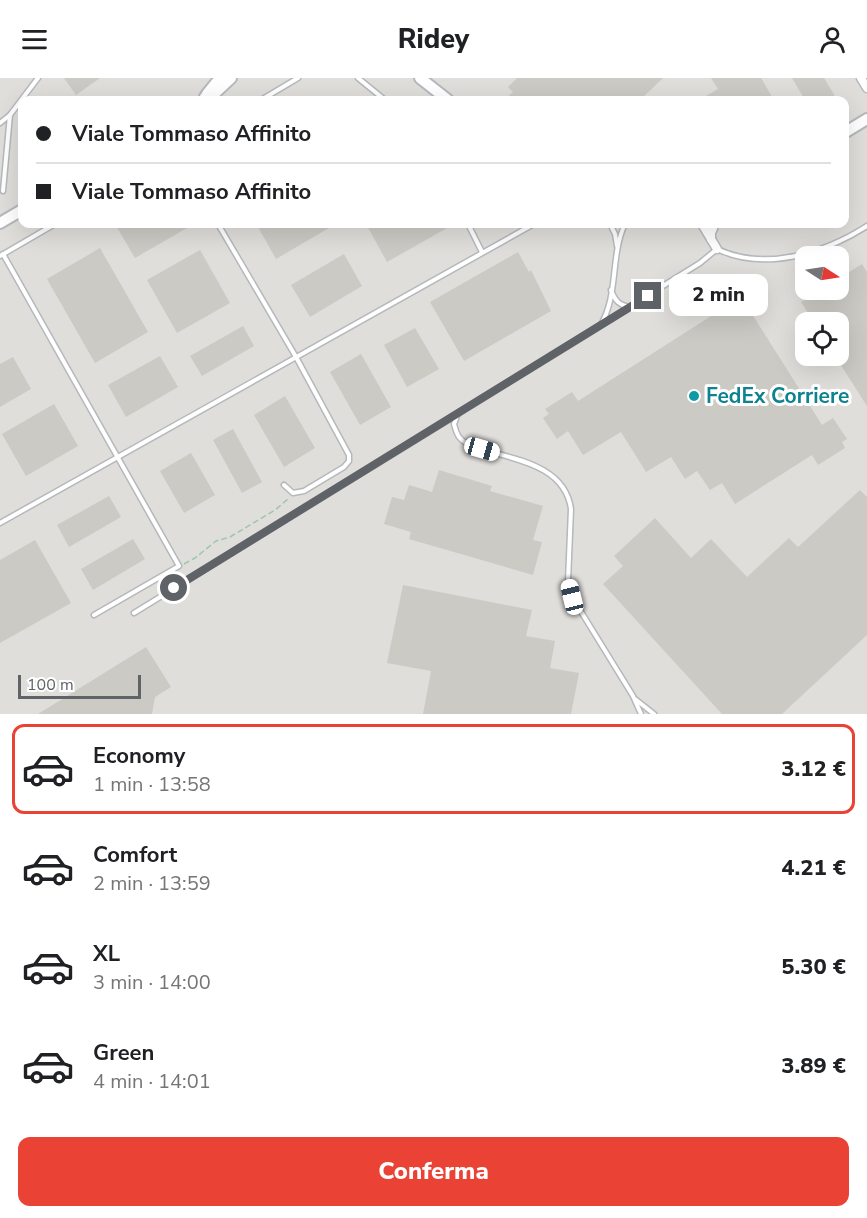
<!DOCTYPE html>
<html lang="it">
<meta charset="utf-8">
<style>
:root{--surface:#fff;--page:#f2f2f2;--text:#202124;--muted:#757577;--line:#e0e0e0;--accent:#ea4335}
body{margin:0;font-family:"Nunito Sans",sans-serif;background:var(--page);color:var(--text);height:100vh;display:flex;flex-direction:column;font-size:22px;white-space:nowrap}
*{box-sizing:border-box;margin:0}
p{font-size:20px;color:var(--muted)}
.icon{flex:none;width:33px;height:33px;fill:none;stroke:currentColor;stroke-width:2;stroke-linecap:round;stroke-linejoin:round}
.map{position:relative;height:636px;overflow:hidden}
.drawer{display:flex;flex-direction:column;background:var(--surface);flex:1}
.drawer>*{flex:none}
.hud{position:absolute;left:18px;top:18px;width:831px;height:132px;border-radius:12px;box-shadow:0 6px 24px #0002;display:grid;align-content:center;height:132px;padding:0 18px;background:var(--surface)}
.needle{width:39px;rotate:102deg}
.fabs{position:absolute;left:795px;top:168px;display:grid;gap:12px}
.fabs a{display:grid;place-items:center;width:54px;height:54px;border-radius:12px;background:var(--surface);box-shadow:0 6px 24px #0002;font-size:30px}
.scale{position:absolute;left:18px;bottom:15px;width:123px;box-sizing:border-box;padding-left:6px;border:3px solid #5f6368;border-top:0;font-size:16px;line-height:21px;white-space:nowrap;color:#5f6368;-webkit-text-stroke:4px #fff;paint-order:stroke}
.end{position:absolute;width:27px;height:27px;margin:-14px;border:8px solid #5f6368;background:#fff;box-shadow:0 0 0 3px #fff}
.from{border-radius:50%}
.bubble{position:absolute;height:42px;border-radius:12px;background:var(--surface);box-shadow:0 6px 24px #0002;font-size:20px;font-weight:800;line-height:42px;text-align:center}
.car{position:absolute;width:18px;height:36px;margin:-18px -9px;border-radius:8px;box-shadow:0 0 4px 2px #0007;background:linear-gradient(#fff 24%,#345 0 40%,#fff 0 76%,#345 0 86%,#fff 0)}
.hud b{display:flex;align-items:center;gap:21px;height:57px;font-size:22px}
.hud b+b{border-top:2px solid var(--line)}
.hud i{width:15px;height:15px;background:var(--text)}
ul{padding:10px 0 0;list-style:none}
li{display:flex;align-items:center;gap:18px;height:90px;margin:0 12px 9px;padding:0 6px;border:3px solid transparent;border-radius:12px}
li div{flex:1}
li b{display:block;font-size:22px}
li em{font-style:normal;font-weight:800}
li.current{border-color:var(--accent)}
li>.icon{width:54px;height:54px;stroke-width:1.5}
.action{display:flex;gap:12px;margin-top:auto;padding:12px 18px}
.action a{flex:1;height:69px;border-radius:12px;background:var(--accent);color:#fff;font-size:24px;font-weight:800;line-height:69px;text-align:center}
header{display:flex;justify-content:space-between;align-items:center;height:78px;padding:0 18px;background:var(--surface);font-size:27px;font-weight:800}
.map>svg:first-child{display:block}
.industrial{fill:#e0deda;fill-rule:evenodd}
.building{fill:#cccac5}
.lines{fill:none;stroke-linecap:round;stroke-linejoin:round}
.service-casing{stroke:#b5b8bc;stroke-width:7}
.minor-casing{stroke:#b5b8bc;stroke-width:11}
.tertiary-casing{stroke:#b5b8bc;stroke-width:14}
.path{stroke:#9cc7a9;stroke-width:1.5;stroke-dasharray:6 3;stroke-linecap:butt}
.service{stroke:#fff;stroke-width:4}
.minor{stroke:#fff;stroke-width:8}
.tertiary{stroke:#fff;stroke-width:10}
.route{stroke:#5f6368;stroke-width:8}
.culture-dot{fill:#0f9aa8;stroke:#fff;stroke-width:2}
.labels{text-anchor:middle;stroke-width:6;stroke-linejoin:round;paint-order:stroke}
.culture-label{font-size:21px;font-weight:bold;fill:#0d838f;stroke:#fff;text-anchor:start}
</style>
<header><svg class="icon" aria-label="menu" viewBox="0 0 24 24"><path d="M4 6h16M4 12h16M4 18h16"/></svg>Ridey<svg class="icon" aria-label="person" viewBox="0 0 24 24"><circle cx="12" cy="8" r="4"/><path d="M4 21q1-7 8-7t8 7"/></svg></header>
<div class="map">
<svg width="867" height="636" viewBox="0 0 867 636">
<rect width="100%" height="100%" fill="#f1efe8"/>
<path class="industrial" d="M0,0H867V636H0ZM22,22H844V146H22ZM806,178H838V212H806ZM806,244H838V278H806Z"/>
<g class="building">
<path d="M64,0H100L76,17Z"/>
<path d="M517,0H663L640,22H504L513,14L508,9Z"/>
<path d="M711,0H761L774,22H699L718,11Z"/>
<path d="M792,0H824L836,20L831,22H805Z"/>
<path d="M115,146H185L187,150L135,180Z"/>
<path d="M264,146H326L329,150L276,181L258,149Z"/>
<path d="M366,146H444L447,150L387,184Z"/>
<path d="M100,170L148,254L95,285L47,201Z"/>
<path d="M200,172L230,225L177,255L147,202Z"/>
<path d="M518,174L529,194L531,192L551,233L464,283L430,224Z"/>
<path d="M344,176L362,208L310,239L291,207Z"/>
<path d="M862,186L867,194V328L835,278H838V244H814L801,224L821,212H838V201Z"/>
<path d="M741,206L744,212L749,208L763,230L752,236L822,347L833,340L847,361L842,364L845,370L818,387L812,377L735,426L722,405L710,412L697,393L685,401L671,379L646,394L621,354L583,377L568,353L557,361L543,340L549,336L545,331L572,314L578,323L719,233L714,224Z"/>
<path d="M243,248L254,268L202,298L190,278Z"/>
<path d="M415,250L439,291L407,309L384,267Z"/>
<path d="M361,276L391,329L360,347L330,294Z"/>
<path d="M160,278L178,309L126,339L108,307Z"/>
<path d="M13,279L31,311L0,329V286Z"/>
<path d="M285,318L315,370L284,389L254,337Z"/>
<path d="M54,326L78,368L26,398L2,356Z"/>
<path d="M233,351L262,404L242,415L213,362Z"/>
<path d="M191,375L215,417L184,435L160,393Z"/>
<path d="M439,392L492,408L490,413L543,428L533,462L542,464L533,497L409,461L411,454L384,446L392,419L404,422L409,407L432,414Z"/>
<path d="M860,412L867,419V557L782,636H722L603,506L623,488L614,478L655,440L691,480L711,461L747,499L789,460L798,469Z"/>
<path d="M109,418L121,439L69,469L57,447Z"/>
<path d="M133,461L145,481L93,512L81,491Z"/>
<path d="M35,462L71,525L0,565V482Z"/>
<path d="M403,507L532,532L526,558L555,563L550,590L579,595L571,636H423L431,593L387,585Z"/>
<path d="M146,569L171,609L155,619L152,636H38Z"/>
</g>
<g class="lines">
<g class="service-casing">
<g id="service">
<path d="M358,0L385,22"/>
<path d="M261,22L298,0"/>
<path d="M0,45L10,37L38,0"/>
<path d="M3,113L10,37"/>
<path d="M218,146L296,279L349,377V383L344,389L304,413L293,415L284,407"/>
<path d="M468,146L482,174"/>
<path d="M610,146L615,156L617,168"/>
<path d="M3,176L179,488L94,537"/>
<path d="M0,178L55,146"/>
<path d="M611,212C615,223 619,227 630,229"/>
<path d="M600,248C619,218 610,177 625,146"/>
<path d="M0,445L534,146"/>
<path d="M134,535L458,336"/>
<path d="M635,621L654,636"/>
<path d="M641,636L633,618L572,519L568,503L571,431C565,389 519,382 484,372C476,369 465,367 459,359C457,356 455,350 454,346L458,335L700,185L717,171C765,194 825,175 867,148"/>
</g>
</g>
<g class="minor-casing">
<g id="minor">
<path d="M861,0L867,10"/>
<path d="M702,146L717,171"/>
<path d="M711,161V155L715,146"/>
</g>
</g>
<g class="tertiary-casing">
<g id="tertiary">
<path d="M420,0L448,22"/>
<path d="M207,16L220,0"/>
<path d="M205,19L214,16L231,0"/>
<path d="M844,55L867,41"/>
<path d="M0,145L22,132"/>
</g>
</g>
<path class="path" d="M184,486L195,480L216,463L230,459L275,432L288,421"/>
<use href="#service" class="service"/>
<use href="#minor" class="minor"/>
<use href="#tertiary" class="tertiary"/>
</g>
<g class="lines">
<path class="route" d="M174,510L648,218"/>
</g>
<circle class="culture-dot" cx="694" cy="318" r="6"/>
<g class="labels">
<g class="culture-label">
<text x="706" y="325">FedEx Corriere</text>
</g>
</g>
</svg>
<div class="fabs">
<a><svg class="needle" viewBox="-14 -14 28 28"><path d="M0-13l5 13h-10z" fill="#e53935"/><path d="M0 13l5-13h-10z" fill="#757577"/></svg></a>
<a><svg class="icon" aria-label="locate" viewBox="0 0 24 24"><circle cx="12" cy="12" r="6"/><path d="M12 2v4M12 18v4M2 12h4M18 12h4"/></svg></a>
</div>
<div class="scale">100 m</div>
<i class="end from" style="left:174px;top:510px"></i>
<i class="end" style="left:648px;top:218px"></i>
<div class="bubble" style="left:669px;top:196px;width:99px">2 min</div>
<i class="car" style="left:482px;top:371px;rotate:106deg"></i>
<i class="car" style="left:572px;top:519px;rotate:346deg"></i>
<div class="hud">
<b><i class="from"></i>Viale Tommaso Affinito</b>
<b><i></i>Viale Tommaso Affinito</b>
</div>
</div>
<section class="drawer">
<ul>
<li class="current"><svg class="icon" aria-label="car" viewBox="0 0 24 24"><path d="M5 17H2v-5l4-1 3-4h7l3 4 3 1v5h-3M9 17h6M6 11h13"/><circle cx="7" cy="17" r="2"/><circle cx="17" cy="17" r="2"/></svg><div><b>Economy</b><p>1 min · 13:58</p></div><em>3.12 €</em></li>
<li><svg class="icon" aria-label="car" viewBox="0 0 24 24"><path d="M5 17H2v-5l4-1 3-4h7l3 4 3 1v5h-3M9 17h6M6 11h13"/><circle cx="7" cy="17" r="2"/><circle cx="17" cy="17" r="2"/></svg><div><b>Comfort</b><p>2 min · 13:59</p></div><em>4.21 €</em></li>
<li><svg class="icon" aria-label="car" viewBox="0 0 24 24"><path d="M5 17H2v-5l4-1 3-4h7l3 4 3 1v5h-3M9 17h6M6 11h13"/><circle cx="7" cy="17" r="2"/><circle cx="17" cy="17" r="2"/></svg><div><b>XL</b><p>3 min · 14:00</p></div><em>5.30 €</em></li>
<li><svg class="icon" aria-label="car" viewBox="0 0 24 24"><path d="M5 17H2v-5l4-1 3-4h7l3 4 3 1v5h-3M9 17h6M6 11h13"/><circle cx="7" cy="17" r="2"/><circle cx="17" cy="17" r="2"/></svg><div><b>Green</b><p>4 min · 14:01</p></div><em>3.89 €</em></li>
</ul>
<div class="action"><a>Conferma</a></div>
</section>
